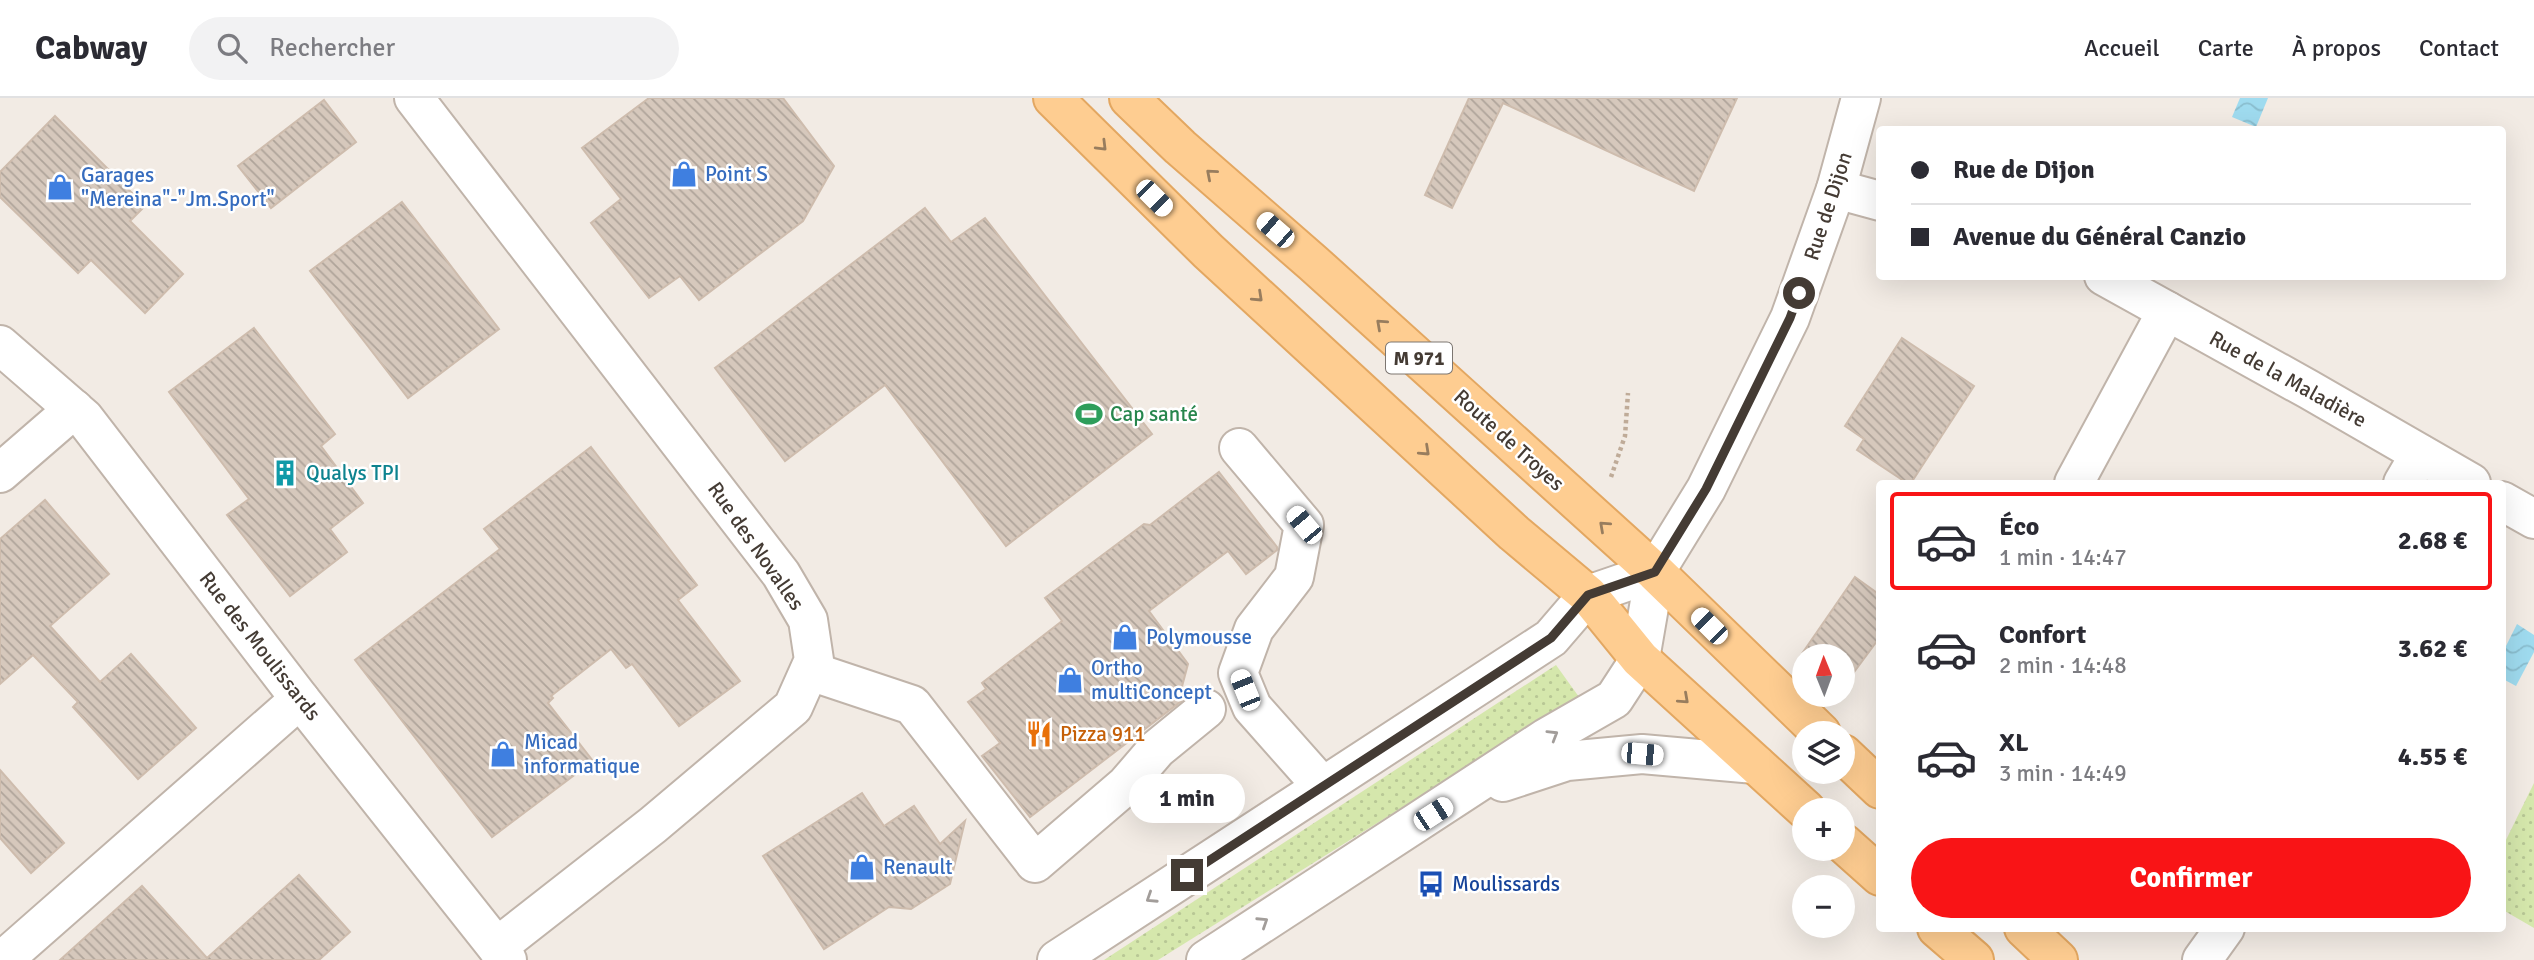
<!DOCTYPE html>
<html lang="fr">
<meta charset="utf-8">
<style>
:root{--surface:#fff;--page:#f2f2f3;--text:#2b2b33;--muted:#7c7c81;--line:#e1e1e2;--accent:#f91416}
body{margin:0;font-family:Signika,sans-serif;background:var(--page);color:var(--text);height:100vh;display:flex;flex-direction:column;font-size:26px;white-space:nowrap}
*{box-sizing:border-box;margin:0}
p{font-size:23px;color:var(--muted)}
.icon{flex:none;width:38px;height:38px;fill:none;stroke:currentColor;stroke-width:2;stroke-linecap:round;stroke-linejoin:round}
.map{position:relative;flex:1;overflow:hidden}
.side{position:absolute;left:1876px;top:382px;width:630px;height:452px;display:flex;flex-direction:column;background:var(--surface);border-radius:7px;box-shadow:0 7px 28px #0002}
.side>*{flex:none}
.guide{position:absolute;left:1876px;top:28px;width:630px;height:154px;border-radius:7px;box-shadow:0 7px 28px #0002;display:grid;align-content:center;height:154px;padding:0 35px;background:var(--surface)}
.needle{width:46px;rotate:359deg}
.tools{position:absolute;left:1792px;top:546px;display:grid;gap:14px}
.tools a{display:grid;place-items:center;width:63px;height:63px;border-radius:50%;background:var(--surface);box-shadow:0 7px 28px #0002;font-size:35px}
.end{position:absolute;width:32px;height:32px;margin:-16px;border:9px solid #443b34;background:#fff;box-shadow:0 0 0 4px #fff}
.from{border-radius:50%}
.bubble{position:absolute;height:49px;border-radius:24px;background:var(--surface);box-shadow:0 7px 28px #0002;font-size:23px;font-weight:700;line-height:49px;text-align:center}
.car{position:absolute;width:21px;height:42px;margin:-21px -10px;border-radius:9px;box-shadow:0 0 5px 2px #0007;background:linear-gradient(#fff 24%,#345 0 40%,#fff 0 76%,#345 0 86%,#fff 0)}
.guide b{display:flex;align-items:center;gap:24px;height:66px;font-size:26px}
.guide b+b{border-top:2px solid var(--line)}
.guide i{width:18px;height:18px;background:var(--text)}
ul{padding:12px 0 0;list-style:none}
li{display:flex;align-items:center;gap:21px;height:98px;margin:0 14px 10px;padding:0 21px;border:4px solid transparent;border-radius:7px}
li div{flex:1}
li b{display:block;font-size:26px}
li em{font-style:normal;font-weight:700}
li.current{border-color:var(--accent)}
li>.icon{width:63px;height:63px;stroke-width:1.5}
.primary-button{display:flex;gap:14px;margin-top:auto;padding:14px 35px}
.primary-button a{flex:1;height:80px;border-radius:42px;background:var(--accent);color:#fff;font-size:28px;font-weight:700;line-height:80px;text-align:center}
header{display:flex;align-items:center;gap:42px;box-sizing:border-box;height:98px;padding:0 35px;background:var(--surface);border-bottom:2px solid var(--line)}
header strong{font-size:33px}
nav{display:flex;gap:38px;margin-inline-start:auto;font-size:24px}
.search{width:490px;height:63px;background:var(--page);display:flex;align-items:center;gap:18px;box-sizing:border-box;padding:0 24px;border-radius:38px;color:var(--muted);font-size:26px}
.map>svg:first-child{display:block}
.grass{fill:url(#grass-dots)}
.water{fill:url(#water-waves)}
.building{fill:url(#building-back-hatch);stroke:#cebcad;stroke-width:2}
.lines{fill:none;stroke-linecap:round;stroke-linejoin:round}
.minor-casing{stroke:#c0b4aa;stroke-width:42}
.major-casing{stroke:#e3a761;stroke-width:42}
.path{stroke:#bfab98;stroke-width:4.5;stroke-dasharray:3.5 3.5;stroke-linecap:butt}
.minor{stroke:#fff;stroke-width:38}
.major{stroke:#fecd91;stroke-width:38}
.oneway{stroke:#987d5e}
.oneway2{stroke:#a29d9a}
.route{stroke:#443b34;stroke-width:9}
.labels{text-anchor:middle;stroke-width:5;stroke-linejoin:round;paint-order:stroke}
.shield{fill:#fff;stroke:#7c7671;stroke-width:2}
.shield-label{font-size:19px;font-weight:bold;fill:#443b34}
.shop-label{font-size:21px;fill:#366cbe;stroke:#fff;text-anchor:start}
.street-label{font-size:21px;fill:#443b34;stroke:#fff}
.leisure-label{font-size:21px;fill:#27864d;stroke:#fff;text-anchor:start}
.culture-label{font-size:21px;fill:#0d838f;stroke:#fff;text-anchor:start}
.food-label{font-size:21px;fill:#c56008;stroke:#fff;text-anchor:start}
.transit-label{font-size:21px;fill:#164399;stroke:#fff;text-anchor:start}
</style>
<header>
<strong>Cabway</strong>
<div class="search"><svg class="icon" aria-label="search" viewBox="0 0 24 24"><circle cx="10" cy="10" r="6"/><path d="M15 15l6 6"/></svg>Rechercher</div>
<nav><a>Accueil</a><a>Carte</a><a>À propos</a><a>Contact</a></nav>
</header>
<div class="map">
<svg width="2534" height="862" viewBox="0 0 2534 862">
<defs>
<pattern id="grass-dots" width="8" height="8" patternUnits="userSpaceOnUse" patternTransform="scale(1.75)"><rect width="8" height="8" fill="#d5e7ac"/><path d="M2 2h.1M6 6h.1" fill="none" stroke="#b8c795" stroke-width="1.8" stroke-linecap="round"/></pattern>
<pattern id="water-waves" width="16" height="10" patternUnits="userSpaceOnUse" patternTransform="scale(1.75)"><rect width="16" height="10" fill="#9fdbef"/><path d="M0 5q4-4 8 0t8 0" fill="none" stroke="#8abdce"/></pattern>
<pattern id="building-back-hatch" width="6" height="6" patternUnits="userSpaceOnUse" patternTransform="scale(1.75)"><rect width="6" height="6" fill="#d6c8bc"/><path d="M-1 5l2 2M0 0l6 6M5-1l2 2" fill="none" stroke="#afa49a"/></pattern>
</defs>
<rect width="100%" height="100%" fill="#f2ebe4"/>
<g class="grass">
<path d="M1556,567L1579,599L1158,862H1104Z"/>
<path d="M2534,685V830L2503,812V748Z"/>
</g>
<g class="water">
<path d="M2240,0H2268L2256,29L2232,19Z"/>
<path d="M2517,526L2534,537V554L2516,588L2503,581V554Z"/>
</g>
<g class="building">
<path d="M649,0H783L834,68L803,123L699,202L680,178L649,200L591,125L621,101L582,50Z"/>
<path d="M1469,0H1737L1694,93L1503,5L1452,110L1425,97Z"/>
<path d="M324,2L356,44L271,110L238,68Z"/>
<path d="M55,18L145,108L130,123L183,176L145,215L91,162L78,175L0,99V74Z"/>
<path d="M402,104L499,231L408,300L310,173Z"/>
<path d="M925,110L951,144L985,120L1152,336L1006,448L885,287L785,363L715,270Z"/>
<path d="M254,230L335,336L321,348L363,405L330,431L347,454L290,498L227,417L249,401L169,294Z"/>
<path d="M1902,240L1974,288L1911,385H1907L1857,352L1864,341L1845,328Z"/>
<path d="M591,349L697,487L678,502L740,583L679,628L632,566L626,570L611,551L551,598L553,600L548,605L593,663L492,739L355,562L500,451L484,431Z"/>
<path d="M1219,374L1277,449V452L1246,476L1228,453L1149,513L1188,566L1180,596L1184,601L1030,719L982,658L1000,645L968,604L986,591L982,585L1062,523L1045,500L1144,426L1150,427Z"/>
<path d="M45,402L109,476L50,528L100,584L131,556L196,630L138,681L73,609L78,604L33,557L0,586V441Z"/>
<path d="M1855,479L1880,497V539L1843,589V558H1804V564L1799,560Z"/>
<path d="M0,672L64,745L31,775L0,740Z"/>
<path d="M862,695L884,728L914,708L940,746L965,723L950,786L911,811L889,809L824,851L763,758Z"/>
<path d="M299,777L350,834L319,862H60L142,788L207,860Z"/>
</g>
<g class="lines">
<g class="minor-casing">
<g id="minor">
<path d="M414,0L781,476L808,522L814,562L793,609L653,727L497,849"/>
<path d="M1836,91L1880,103"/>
<path d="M2104,178L2308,291L2471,385"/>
<path d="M0,247L84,320L300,601L507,862"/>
<path d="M1239,350L1304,427L1294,479L1254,531L1238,575L1252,609L1322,688"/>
<path d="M0,375L74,311"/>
<path d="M2074,385L2167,213"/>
<path d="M2403,385L2420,356"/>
<path d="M2502,403L2534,421"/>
<path d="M810,573L912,607L1035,765L1126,687L1157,651L1206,611"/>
<path d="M1503,684L1567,663L1642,656L1755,666"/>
<path d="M3,862L300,601"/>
<path d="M1057,862L1551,540L1588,497L1655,474"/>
<path d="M1206,862L1546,640L1614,601L1640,561L1655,474L1706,391L1790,220L1836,91L1861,0"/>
<path d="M2202,862L2225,830"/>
</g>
</g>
<g class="major-casing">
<g id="major">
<path d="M1053,0L1208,153L1514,435L1588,497L1640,561L1806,712"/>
<path d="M1129,0L1180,49L1313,165L1655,474L1821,635"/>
<path d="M1843,656L1880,691"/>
<path d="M1843,745L1880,778"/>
<path d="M1937,830L1974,862"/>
<path d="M2024,830L2058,862"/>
</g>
</g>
<path class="path" d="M1611,379L1625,338L1628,295"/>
<use href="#minor" class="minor"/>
<use href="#major" class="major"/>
</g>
<defs><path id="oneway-chevron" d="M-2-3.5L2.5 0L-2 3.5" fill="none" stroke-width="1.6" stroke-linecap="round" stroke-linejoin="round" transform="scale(1.75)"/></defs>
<g class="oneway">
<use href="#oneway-chevron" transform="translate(1102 48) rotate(45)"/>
<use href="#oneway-chevron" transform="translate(1211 76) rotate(-139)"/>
<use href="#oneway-chevron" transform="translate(1258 199) rotate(43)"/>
<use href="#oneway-chevron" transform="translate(1381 226) rotate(-138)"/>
<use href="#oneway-chevron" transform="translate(1425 353) rotate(43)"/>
<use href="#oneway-chevron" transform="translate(1604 428) rotate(-138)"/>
<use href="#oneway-chevron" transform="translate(1684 601) rotate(42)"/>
</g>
<g class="oneway2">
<use href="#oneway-chevron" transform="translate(1553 637) rotate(-31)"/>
<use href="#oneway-chevron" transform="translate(1151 800) rotate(147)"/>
<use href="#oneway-chevron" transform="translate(1263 824) rotate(-33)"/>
</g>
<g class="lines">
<path class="route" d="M1187,777L1551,540L1588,497L1655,474L1706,391L1790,220L1799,195"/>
</g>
<defs>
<g id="shop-bare" transform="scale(2.1)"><path d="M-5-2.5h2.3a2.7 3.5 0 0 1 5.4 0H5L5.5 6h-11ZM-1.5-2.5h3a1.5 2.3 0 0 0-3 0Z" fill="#3f7fe0" stroke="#fff" stroke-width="2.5" paint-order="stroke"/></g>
<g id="stadium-bare" transform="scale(2.1)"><path d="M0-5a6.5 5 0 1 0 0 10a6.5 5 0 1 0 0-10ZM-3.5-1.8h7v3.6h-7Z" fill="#2e9e5b" stroke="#fff" stroke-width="2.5" paint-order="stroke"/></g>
<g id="building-bare" transform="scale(2.1)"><path d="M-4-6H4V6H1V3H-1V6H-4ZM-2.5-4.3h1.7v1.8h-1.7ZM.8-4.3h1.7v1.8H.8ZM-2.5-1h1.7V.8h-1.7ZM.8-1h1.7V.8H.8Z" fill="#0f9aa8" stroke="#fff" stroke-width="2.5" paint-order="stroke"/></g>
<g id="restaurant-bare" transform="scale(2.1)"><path d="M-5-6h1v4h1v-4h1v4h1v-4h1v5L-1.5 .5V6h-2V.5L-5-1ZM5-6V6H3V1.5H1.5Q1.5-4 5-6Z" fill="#e8710a" stroke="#fff" stroke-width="2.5" paint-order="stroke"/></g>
<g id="bus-bare" transform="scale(2.1)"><path d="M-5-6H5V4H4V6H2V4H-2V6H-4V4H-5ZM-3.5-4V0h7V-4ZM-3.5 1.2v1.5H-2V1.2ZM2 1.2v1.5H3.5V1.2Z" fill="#1a4fb4" stroke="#fff" stroke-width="2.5" paint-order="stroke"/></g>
</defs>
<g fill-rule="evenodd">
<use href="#shop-bare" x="684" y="76"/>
<use href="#shop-bare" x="60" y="89"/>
<use href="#stadium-bare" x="1089" y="316"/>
<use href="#building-bare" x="285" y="375"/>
<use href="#shop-bare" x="1125" y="539"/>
<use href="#shop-bare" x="1070" y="582"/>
<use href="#restaurant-bare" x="1039" y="636"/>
<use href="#shop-bare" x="503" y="656"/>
<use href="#shop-bare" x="862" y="769"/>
<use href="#bus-bare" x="1431" y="786"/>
</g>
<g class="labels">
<rect class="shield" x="1386" y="244.5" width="66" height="31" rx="5"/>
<g class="shield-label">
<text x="1419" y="267">M 971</text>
</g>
<g class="shop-label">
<text x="705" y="83">Point S</text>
<text x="81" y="84">Garages<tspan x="81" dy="24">"Mereina"-"Jm.Sport"</tspan></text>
<text x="1146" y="546">Polymousse</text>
<text x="1091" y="577">Ortho<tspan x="1091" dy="24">multiConcept</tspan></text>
<text x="524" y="651">Micad<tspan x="524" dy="24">informatique</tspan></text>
<text x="883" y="776">Renault</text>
</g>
<g class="street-label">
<text transform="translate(1828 108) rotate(-72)" y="7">Rue de Dijon</text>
<text transform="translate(2288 281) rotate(29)" y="7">Rue de la Maladière</text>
<text transform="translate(1509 342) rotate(42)" y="7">Route de Troyes</text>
<text transform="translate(756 448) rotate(55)" y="7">Rue des Novalles</text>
<text transform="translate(260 548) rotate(52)" y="7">Rue des Moulissards</text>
</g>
<g class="leisure-label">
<text x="1110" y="323">Cap santé</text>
</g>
<g class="culture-label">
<text x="306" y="382">Qualys TPI</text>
</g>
<g class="food-label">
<text x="1060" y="643">Pizza 911</text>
</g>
<g class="transit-label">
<text x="1452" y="793">Moulissards</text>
</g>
</g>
</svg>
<div class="tools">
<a><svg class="needle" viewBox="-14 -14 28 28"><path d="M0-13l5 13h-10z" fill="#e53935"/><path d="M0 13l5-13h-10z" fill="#7c7c81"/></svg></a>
<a><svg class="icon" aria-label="layers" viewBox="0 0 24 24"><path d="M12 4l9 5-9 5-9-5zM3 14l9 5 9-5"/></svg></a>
<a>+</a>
<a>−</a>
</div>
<i class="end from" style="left:1799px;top:195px"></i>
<i class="end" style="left:1187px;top:777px"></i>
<div class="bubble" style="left:1129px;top:676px;width:116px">1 min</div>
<i class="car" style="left:1154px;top:100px;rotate:135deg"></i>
<i class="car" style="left:1275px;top:132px;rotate:311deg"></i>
<i class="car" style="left:1304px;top:427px;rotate:320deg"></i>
<i class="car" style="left:1709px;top:528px;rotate:315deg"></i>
<i class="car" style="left:1245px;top:592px;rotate:338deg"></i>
<i class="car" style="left:1642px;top:656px;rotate:95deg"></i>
<i class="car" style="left:1433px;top:716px;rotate:57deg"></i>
<div class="guide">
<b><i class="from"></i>Rue de Dijon</b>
<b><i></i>Avenue du Général Canzio</b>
</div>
<section class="side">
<ul>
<li class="current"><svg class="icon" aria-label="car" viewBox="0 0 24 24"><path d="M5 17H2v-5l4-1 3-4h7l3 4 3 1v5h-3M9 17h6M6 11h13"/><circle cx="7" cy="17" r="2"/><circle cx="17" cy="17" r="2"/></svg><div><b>Éco</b><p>1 min · 14:47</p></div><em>2.68 €</em></li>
<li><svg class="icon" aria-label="car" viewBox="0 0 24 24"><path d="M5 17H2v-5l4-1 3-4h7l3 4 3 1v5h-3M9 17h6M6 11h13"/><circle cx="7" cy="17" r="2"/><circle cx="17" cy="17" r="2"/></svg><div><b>Confort</b><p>2 min · 14:48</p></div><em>3.62 €</em></li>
<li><svg class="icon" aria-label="car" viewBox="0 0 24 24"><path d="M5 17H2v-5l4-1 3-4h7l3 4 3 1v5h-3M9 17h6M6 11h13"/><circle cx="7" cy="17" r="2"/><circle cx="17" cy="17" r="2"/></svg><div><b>XL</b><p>3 min · 14:49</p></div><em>4.55 €</em></li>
</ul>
<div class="primary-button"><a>Confirmer</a></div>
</section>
</div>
